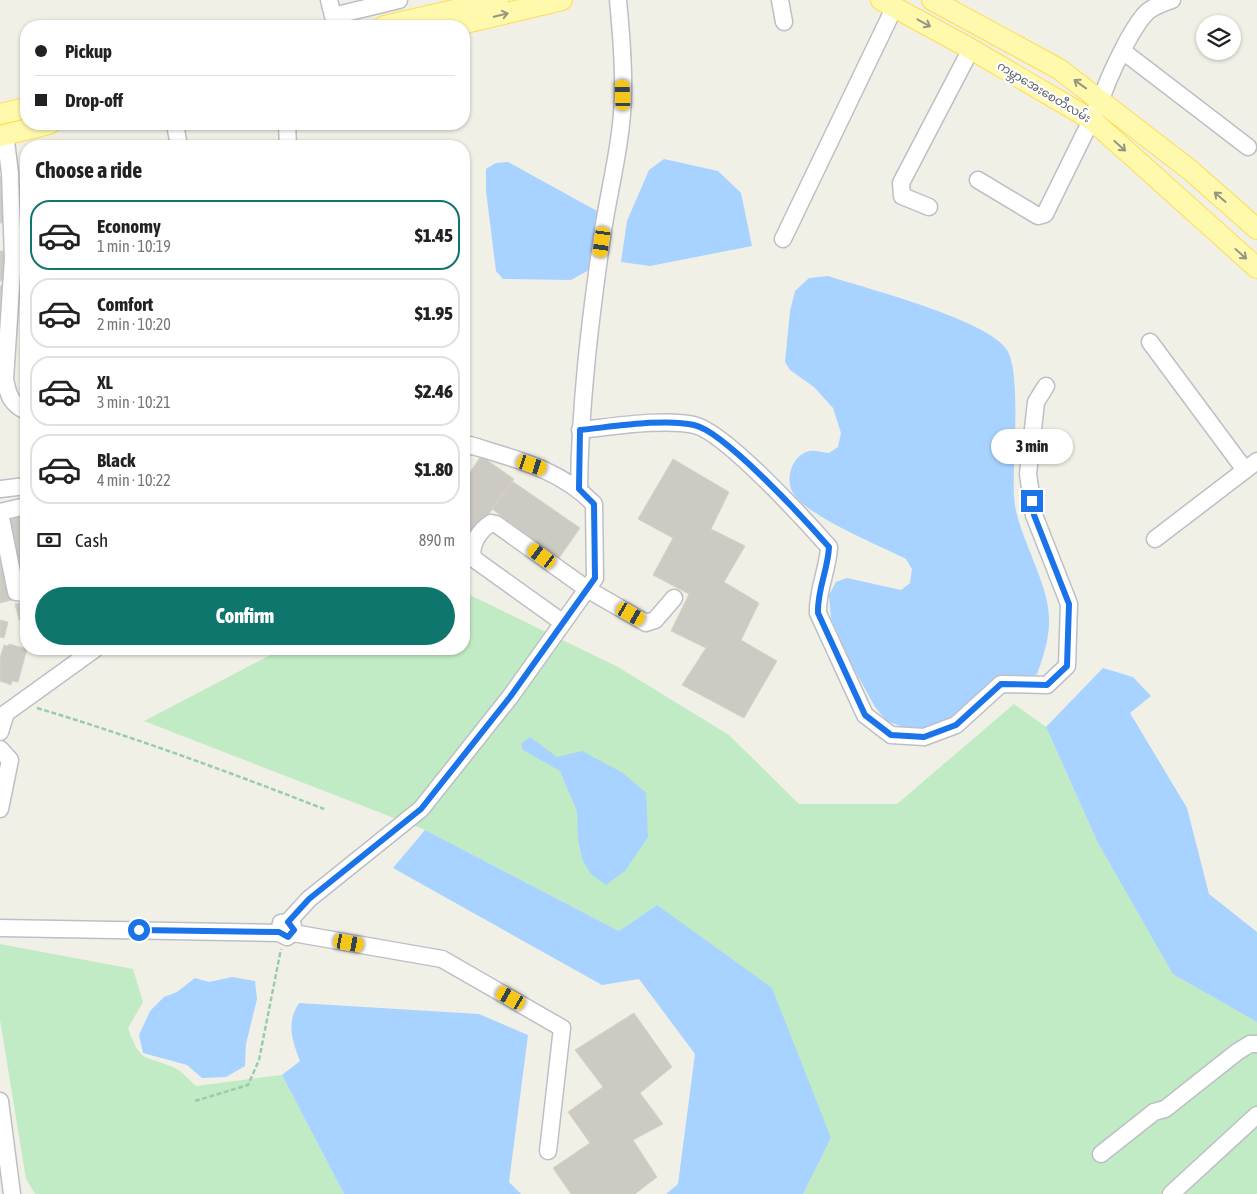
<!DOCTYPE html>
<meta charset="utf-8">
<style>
:root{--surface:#fff;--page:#f2f2f2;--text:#222;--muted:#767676;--line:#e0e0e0;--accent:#0f766e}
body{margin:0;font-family:"Asap Condensed","Noto Sans Myanmar",sans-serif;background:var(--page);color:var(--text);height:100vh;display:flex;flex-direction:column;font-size:19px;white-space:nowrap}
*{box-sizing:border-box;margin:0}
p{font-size:16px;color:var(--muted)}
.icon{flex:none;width:28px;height:28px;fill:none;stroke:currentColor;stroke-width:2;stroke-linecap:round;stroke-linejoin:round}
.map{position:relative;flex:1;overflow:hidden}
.side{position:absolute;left:20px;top:140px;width:450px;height:515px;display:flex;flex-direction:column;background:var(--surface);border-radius:20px;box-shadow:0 1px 4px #0004}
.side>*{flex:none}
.guide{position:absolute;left:20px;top:20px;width:450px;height:110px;border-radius:20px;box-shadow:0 1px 4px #0004;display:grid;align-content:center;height:110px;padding:0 15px;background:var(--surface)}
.buttons{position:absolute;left:1196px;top:15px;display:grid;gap:10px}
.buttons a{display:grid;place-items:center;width:45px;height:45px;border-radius:50%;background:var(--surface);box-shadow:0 1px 4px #0004;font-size:25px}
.end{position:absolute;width:22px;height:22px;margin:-11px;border:6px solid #1a73e8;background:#fff;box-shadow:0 0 0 2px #fff}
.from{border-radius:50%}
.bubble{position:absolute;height:35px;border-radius:18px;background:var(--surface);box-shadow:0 1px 4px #0004;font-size:16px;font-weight:800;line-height:35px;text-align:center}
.car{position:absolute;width:15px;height:30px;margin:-15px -8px;border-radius:6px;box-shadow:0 0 4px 1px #0007;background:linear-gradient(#f5c518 24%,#345 0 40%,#f5c518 0 76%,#345 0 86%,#f5c518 0)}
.guide b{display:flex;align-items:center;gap:18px;height:48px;font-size:19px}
.guide b+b{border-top:1px solid var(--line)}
.guide i{width:12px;height:12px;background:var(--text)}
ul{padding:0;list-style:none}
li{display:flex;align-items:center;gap:15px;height:70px;margin:0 10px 8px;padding:0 5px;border:2px solid var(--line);border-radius:20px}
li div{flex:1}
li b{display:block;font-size:19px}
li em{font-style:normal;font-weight:800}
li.active{border-color:var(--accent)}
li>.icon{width:45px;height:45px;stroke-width:1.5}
h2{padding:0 15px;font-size:22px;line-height:60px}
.pay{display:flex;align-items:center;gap:12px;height:55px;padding:0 15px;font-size:19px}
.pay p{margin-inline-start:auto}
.primary-button{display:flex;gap:10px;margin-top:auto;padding:10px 15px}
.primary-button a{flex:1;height:58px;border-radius:30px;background:var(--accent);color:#fff;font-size:20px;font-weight:800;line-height:58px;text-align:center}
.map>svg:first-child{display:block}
.green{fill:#c0ebc4}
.water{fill:#a8d2ff}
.building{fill:#cccac3;stroke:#d7d2c4}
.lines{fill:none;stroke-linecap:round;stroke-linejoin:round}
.minor-casing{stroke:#bebfc6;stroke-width:19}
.major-casing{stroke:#ffdd51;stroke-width:22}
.path{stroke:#98ccac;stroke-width:2.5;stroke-dasharray:5 2.5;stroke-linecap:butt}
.minor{stroke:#fff;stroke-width:16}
.major{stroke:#fff9ad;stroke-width:20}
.oneway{stroke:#969680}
.route{stroke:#1a73e8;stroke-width:6}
.labels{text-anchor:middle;stroke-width:4.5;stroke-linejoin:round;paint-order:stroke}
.street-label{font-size:12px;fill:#5d6168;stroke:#fff}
</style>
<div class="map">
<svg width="1257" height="1194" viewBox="0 0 1257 1194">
<rect width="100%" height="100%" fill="#f1f0e6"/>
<g class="green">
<path d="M464,592L618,667L729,735L799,804H897L1014,704L1046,727L1098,843L1173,973L1257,1022V1194H803L831,1138L657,905L619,931L425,830L144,721L282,649H464Z"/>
<path d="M0,944L133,969L143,1002L128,1028C141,1065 144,1054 175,1068C182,1071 189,1080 196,1086L282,1075L344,1194H35L26,1179L0,1020Z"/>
</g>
<g class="water">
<path d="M664,159L718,171L741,193L752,246L650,266L621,262L627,221L649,170Z"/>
<path d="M508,162L608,217L598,265L571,280L503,279L496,271L486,191V169L496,163Z"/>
<path d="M828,276C865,288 989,320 1007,350C1022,375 1012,463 1014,497C1015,513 1021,529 1027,544C1048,599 1059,616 1037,674L937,729L911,730L887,721L875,707L848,658L831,618L829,595L836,582L847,578L901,590L910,583L912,569L906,559C881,546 803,515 792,491C785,477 793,454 810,451C815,450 823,453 829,453L838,447L841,433L833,408L814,387L790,370L785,362L790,311L795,291L809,278Z"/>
<path d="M1103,668L1133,677L1151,696L1130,713L1187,808L1209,894L1257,932V1022L1173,974L1098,843L1046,727Z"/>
<path d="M530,737L557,757L582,751L623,773L646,793L648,837L625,871L606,885L591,874L583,861L578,840L577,811L560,771L523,750L521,744Z"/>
<path d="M425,830L619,931L657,905L772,988L831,1138L803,1194H666L678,1184L695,1054L639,979L602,985L393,868Z"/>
<path d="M232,977L255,981L257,999L246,1044L245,1066L226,1077L202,1078L187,1065L143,1053L139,1035L150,1011L164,997L177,992L195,978L209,982Z"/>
<path d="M299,1003L479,1014L528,1035L509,1182L521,1194H344L282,1075L300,1061C292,1040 286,1023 299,1003Z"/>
</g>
<g class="building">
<path d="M192,124H208V126L193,127Z"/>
<path d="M216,124H255L216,128Z"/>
<path d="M0,177H6L8,223H0Z"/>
<path d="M26,188V200L21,191Z"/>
<path d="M0,251H9L8,281H0Z"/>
<path d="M0,286H7L6,308L0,307Z"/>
<rect x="24" y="360" width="2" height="23"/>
<path d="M481,456L514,479L464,549V481Z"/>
<path d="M673,459L729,492L711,529L745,546L724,582L759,603L741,640L777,661L744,718L682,685L706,648L671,631L689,594L653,575L673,538L638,519Z"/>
<path d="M512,481L580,528L559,558L492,509Z"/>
<path d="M25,516L26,588L22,589L7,520Z"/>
<path d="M0,550L12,600L0,603Z"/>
<path d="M26,602V625H24L22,619L19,620L15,604Z"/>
<path d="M0,620L8,622L4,638L0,637Z"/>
<path d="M9,644L27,649L18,682L12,681L11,685L0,681V658L4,645L8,646Z"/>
<path d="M634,1013L672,1067L640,1093L663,1124L633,1140L657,1177L635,1194H571L553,1168L590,1143L568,1112L603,1087L575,1050Z"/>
</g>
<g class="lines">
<g class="minor-casing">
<g id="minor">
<path d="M329,0L333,16L399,0"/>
<path d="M780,0L784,22"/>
<path d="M1124,52L1248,147"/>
<path d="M175,124L179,146"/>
<path d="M287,124L288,146"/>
<path d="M5,134L10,173L13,258L5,379C8,395 11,404 26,411"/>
<path d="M978,180L1038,216L1045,214L1101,100C1108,78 1131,28 1147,12C1154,6 1163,3 1172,0"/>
<path d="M929,207L902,196L901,183L971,49"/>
<path d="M783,239L895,6"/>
<path d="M1150,342L1245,470"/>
<path d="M580,430C611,427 664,418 694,425C724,431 806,521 829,547C828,570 817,590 818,613L865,715L891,735L924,737L956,725L1001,684L1047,685L1067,666L1069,604L1034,515L1028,474L1036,402L1046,386"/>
<path d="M0,489L26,486"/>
<path d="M579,489C580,404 590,321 602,237C609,189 622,143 623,95C624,63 621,31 618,0"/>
<path d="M0,512L26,506"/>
<path d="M0,513L16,592L26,593"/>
<path d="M1155,539L1257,461"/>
<path d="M562,622L474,559C468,546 480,530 491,523L496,524L587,589L646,623L655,620L674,598"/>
<path d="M0,732L6,713L95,649"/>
<path d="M0,749L10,760L0,809"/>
<path d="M288,922L309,899L421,809L510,697L595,578L594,504C560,469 515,459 470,445L464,449"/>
<path d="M0,928L279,933L287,937L293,933V926L288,922L281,923L279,933"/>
<path d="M293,933L442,959L562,1028L548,1151"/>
<path d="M0,1101L12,1194"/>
<path d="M1101,1154L1154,1112L1165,1109L1237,1052L1250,1044H1257"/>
<path d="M1171,1194L1257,1115"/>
</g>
</g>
<g class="major-casing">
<g id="major">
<path d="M881,0L971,49L1092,120L1257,268"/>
<path d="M932,0L1059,69L1190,170L1257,229"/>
<path d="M384,26L498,0"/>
<path d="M453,26L562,0"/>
<path d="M0,114L26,108"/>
<path d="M0,136L49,124"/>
</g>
</g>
<g class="path">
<path d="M37,708C134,737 229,772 324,809"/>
<path d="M195,1101L248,1085L259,1060L281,949"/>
</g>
<use href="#minor" class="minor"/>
<use href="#major" class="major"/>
</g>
<defs><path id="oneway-shaft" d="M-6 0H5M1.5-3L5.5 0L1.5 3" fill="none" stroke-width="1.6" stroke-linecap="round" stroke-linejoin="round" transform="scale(1.25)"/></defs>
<g class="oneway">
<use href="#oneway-shaft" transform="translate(501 15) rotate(-14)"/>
<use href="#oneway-shaft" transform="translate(924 23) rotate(29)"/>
<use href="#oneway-shaft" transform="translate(1080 84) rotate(-144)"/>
<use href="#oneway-shaft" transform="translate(1120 146) rotate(42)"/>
<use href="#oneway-shaft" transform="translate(1220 197) rotate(-139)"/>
<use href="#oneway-shaft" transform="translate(1241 254) rotate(42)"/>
</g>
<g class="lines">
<path class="route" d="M139,930L279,932L288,937L294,930L288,922L309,899L421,809L510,697L595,578L594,504L579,489L580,430C611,427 665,418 694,425C724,431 806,521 829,547C828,570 817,590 818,613L865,715L891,735L924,737L956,725L1001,684L1047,685L1067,666L1069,604L1034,515L1032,501"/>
</g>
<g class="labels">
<g class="street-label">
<text transform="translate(1044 92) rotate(31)" y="4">ကမ္ဘာအေးစေတီလမ်း</text>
</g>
</g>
</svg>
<div class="buttons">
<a><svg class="icon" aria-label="layers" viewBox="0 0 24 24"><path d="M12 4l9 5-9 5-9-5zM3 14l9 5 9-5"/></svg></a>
</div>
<i class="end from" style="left:139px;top:930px"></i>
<i class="end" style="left:1032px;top:501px"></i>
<div class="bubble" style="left:991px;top:429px;width:82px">3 min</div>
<i class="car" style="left:623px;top:95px;rotate:358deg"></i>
<i class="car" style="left:602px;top:242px;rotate:188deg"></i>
<i class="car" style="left:532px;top:465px;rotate:108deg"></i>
<i class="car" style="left:542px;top:556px;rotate:306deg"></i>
<i class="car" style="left:631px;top:614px;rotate:120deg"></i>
<i class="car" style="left:349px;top:943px;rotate:100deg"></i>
<i class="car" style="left:511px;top:998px;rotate:300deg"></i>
<div class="guide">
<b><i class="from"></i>Pickup</b>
<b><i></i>Drop-off</b>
</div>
<section class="side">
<h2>Choose a ride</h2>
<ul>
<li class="active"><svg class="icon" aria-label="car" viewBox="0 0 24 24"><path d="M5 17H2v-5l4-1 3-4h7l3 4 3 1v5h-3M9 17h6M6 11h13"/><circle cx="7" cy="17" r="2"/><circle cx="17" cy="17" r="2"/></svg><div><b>Economy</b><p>1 min · 10:19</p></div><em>$1.45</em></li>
<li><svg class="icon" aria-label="car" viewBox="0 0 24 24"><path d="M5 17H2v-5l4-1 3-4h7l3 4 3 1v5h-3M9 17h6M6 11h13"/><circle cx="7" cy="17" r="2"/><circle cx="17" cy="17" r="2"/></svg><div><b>Comfort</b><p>2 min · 10:20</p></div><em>$1.95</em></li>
<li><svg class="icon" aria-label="car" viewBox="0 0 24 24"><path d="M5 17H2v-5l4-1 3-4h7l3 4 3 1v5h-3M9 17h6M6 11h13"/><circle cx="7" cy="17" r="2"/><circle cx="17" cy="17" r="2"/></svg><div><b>XL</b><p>3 min · 10:21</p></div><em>$2.46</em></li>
<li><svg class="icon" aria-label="car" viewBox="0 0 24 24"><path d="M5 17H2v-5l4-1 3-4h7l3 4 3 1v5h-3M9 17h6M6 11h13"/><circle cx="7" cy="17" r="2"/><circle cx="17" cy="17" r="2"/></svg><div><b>Black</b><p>4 min · 10:22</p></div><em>$1.80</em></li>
</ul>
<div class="pay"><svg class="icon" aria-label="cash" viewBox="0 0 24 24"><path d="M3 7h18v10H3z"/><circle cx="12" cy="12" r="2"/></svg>Cash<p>890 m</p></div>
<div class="primary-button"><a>Confirm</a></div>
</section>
</div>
